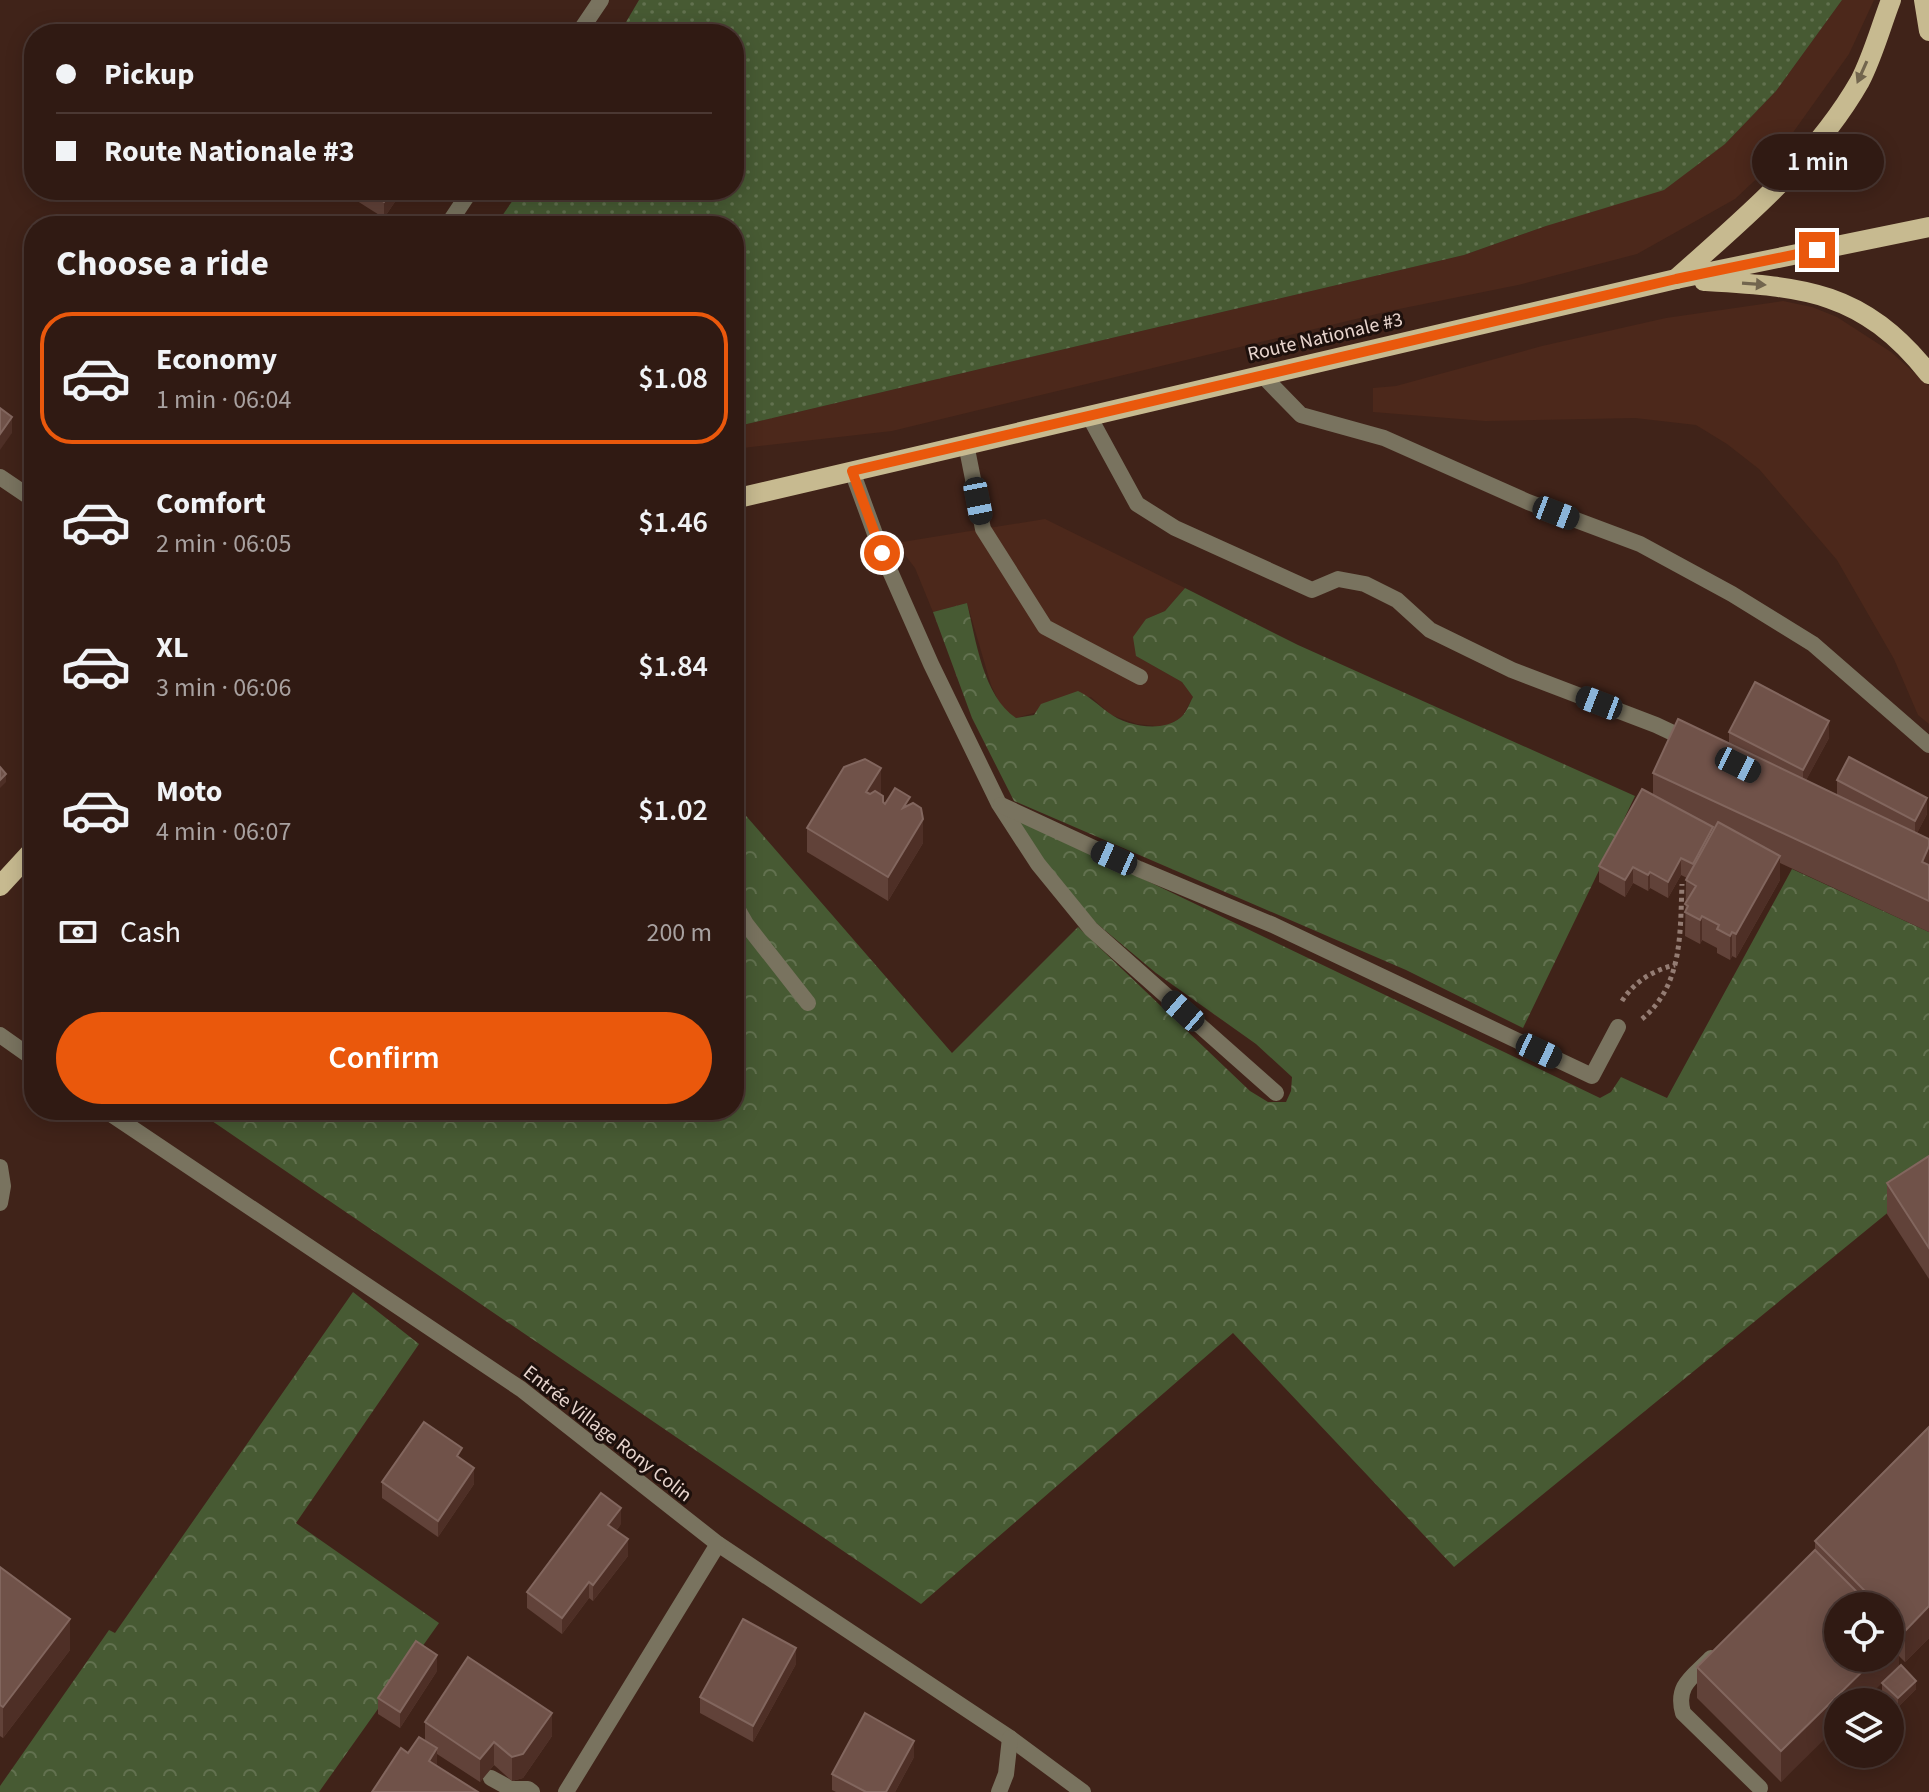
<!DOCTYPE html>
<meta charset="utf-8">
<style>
:root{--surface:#301a13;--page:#3c2721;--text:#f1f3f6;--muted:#a8a1a0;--line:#4b3833;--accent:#ea580c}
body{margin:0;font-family:"Source Sans 3",sans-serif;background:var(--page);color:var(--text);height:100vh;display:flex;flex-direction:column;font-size:30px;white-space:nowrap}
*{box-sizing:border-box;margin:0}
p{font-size:26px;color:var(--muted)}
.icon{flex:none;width:44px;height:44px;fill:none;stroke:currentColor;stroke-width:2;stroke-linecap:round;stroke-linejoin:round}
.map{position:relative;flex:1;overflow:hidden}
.panel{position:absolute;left:24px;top:216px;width:720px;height:904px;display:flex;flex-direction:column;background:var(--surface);border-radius:32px;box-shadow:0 4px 20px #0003,0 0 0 2px var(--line)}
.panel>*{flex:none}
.banner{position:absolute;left:24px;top:24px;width:720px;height:176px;border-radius:32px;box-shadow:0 4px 20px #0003,0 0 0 2px var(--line);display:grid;align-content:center;height:176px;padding:0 32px;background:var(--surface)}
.fabs{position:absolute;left:1824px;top:1592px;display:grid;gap:16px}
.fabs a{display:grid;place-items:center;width:80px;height:80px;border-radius:50%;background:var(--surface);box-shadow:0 4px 20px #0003,0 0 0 2px var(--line);font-size:40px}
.end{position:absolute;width:36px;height:36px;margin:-18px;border:10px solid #ea580c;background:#fff;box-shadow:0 0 0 4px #fff}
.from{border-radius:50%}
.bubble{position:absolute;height:56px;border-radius:28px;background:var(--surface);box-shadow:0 4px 20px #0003,0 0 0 2px var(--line);font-size:26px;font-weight:600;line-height:56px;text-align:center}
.car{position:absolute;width:24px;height:48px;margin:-24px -12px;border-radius:10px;box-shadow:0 0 6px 2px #0007;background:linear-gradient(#222 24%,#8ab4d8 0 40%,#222 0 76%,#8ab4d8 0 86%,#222 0)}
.banner b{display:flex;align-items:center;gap:28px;height:76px;font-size:30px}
.banner b+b{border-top:2px solid var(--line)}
.banner i{width:20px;height:20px;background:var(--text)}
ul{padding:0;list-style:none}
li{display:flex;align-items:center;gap:24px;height:132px;margin:0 16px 12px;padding:0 16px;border:4px solid transparent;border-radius:32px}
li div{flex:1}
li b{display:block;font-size:30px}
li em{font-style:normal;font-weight:600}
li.selected{border-color:var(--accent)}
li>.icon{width:72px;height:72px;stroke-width:1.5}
h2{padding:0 32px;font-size:36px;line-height:96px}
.pay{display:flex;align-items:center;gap:20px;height:88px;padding:0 32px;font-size:30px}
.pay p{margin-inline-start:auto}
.primary-button{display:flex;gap:16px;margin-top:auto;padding:16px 32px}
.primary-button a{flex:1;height:92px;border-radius:48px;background:var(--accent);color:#fff;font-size:32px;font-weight:600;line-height:92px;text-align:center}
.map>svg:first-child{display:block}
.built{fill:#4c281b}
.green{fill:url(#green-dots)}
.forest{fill:url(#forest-crowns)}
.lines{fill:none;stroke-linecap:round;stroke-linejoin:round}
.path{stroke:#947c73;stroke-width:5;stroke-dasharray:4 4;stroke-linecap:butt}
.service{stroke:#79735f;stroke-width:16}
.minor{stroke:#79735f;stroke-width:16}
.primary{stroke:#c7ba90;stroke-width:20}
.wall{fill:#614239;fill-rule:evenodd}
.shaded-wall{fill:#4e2f26}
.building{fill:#705249;stroke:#82665e;stroke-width:2}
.oneway{fill:#72654e}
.route{stroke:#ea580c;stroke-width:10}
.labels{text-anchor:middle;stroke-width:6;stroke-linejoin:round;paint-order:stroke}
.street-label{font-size:20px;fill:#e8d5ce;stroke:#1d100c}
</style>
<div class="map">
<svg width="1929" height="1792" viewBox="0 0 1929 1792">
<defs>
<pattern id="green-dots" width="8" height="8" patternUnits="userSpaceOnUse" patternTransform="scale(2)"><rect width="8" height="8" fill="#475a33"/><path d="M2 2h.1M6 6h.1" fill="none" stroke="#62714f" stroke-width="1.8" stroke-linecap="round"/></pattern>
<pattern id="forest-crowns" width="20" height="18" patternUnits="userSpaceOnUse" patternTransform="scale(2)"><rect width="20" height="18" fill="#475a33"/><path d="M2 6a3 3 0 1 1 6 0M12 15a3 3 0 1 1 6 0" fill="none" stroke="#62714f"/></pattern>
</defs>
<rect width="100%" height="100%" fill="#402319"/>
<g class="built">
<path d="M1842,0H1874L1849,54L1767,169L1735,199L1637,254L1518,285L1389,311L892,431L734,449V427L1464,255L1546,226L1725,144L1776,91Z"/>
<path d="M1783,301L1812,307L1837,317L1891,352L1929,386V724L1918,715L1894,659L1837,560L1759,469L1727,444L1696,425L1635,418L1485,421L1373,412V388L1396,386L1542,346L1666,318Z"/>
<path d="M1045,519L1185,588L1165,611L1146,619L1136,656L1182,682L1193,697L1182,717L1165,727L1137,724L1111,715L1091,697L1016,718L1002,709L991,685L967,603L933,612L915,568L896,543Z"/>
</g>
<path class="green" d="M639,0H1842L1776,91L1725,144L1664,190L1546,226L1464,255L734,427V226H495L520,190H734V34H619Z"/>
<g class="forest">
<path d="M1185,588L1298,645L1635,796L1523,1028L1406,970L1014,801L972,718L933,612L967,603C976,640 983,696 1016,718L1034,715L1041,704L1078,691C1090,697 1098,705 1109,713C1126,726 1162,733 1180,718C1186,714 1189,704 1193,697L1182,682L1136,656L1133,637L1146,619L1165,611Z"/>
<path d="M734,802L952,1053L1078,927L1250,1091L1268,1102H1286L1291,1091L1292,1077L1256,1044L1156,973L1095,922L1042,859L1014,817L1600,1098L1611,1092L1621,1077L1667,1098L1792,869L1929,932V1179L1454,1567L1233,1333L921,1604L196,1110H734Z"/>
<path d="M353,1292L419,1344L296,1523L439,1623L319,1792H0V1786L109,1630L115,1633Z"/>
</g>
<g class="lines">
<g class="path">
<path d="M1622,1001C1634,982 1653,970 1675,965"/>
<path d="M1642,1019C1683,985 1680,933 1682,884"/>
</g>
<g class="service">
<path d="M1089,416L1137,504L1175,528L1312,590L1338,579L1365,584L1397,600L1430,630L1512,670L1656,725L1690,741"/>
<path d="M966,444L983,529L1045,627L1140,677"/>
<path d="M852,471L882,553L931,664L999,804L1038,864L1091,929L1276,1093"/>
<path d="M1001,805L1139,869L1273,925L1592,1076L1618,1027"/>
<path d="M734,903L746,924L808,1003"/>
<path d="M0,1167L3,1186L0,1203"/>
<path d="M1711,1658C1693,1677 1675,1685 1683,1713L1760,1788"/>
<path d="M491,1778L511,1789H528L532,1792"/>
</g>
<g class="minor">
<path d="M578,34L601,0"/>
<path d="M447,226L471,190"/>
<path d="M1263,376L1301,415L1384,438L1528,502L1640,544L1732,594L1813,644L1929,745"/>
<path d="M0,477L34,500"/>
<path d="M0,1035L34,1059"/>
<path d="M105,1110L521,1389L718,1544L1010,1738L1083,1792"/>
<path d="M566,1792L718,1544"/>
<path d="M999,1792L1006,1774L1010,1738"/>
</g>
<g class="primary">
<path d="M1924,0L1929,31"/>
<path d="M1676,279C1743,219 1815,160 1860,81C1873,56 1881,26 1891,0"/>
<path d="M1704,281C1804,287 1862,290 1929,374"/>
<path d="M734,499L1676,279L1929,227"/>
<path d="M0,886L34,849"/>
</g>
</g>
<g class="wall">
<path d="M354,190H403L384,218L354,199Z"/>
<path d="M1729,732L1829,738L1806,780L1837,795V780L1927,814L1917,833L1929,839V932L1780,863V880L1736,958L1732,956L1730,960L1717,953V948L1702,940L1700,944L1685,936L1686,880L1687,878L1681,875L1668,898L1650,888L1648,891L1633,883L1625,897L1599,882V866L1653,795V773L1729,743Z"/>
<path d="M881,792L880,794L883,802L885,804L910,805L923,843L888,901L807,852V828Z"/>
<path d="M1929,1156V1279L1887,1214V1183Z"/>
<path d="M1929,1427V1638L1905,1662L1899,1656L1781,1782L1697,1698V1667L1815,1551V1541ZM1838,1606H1890V1658Z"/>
<path d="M462,1459L474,1484L438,1537L382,1498V1482Z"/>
<path d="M621,1524L616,1531L628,1556L593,1601L589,1598L562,1634L527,1608V1592Z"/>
<path d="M0,1567L70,1650L3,1738L0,1736Z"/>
<path d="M796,1664L753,1742L700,1713V1697Z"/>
<path d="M437,1671L400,1728L378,1714V1698Z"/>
<path d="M1882,1683L1916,1689L1898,1707L1882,1692Z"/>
<path d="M425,1722L552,1736L523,1778L512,1781L494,1765L480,1782L437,1754L408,1753L425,1740Z"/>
<path d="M914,1757L895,1792H836L832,1790V1774Z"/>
</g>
<g class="shaded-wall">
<path d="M392,190H403L384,218V202Z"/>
<path d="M12,417V433L0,450V434Z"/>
<path d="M1829,721V738L1803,786V770Z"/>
<path d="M881,768V792L866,816V792Z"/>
<path d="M6,774V782L0,788V780Z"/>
<path d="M1927,798V814L1915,837V821Z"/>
<path d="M923,819V843L888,901V877Z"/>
<path d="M1713,827V844L1693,880V864Z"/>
<path d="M1929,846V877L1922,862Z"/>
<path d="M1780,856V880L1736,958V934Z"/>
<path d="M1681,858V875L1668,898V882Z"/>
<path d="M1633,867V883L1625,897V880Z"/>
<path d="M1650,872V888L1648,891V875Z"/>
<path d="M1702,916V940L1700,944V920Z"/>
<path d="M1732,932V956L1730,960V936Z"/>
<path d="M474,1468V1484L438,1537V1521Z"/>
<path d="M621,1508V1524L608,1541V1525Z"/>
<path d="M628,1539V1556L593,1601V1585Z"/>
<path d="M589,1582V1598L562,1634V1618Z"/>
<path d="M1929,1606V1638L1905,1662V1631Z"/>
<path d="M70,1619V1650L3,1738V1707Z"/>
<path d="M1899,1635V1666L1863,1702H1838V1726L1781,1782V1751L1876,1658H1890V1644Z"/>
<path d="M796,1648V1664L753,1742V1726Z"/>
<path d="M437,1655V1671L400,1728V1712Z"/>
<path d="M1916,1681V1689L1898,1707V1698Z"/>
<path d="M552,1713V1736L523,1778L512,1781V1757Z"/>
<path d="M914,1741V1757L895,1792H886Z"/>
<path d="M494,1742V1765L480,1782V1759Z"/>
<path d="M437,1748V1772L429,1761Z"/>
</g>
<g class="building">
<path d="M365,190H392L384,202Z"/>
<path d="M0,408L12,417L0,434Z"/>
<path d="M1755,682L1829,721L1803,770L1729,732Z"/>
<path d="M1678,719L1929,839V846L1922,862L1929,865V901L1653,773Z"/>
<path d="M1849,757L1927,798L1915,821L1837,780Z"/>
<path d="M865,759L881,768L866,792L870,794L875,791L883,796V802L885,804L895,788L910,797L903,808L913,803L921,808L923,819L888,877L807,828L844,767Z"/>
<path d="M0,767L6,774L0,780Z"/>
<path d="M1642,789L1713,827L1693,864L1681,858L1668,882L1650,872L1648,875L1633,867L1625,880L1599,866Z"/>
<path d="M1718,822L1780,856L1736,934L1732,932L1730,936L1717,929L1719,925L1702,916L1700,920L1685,912L1688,906L1685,904L1696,886L1686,880Z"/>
<path d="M1929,1156V1248L1887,1183Z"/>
<path d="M424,1422L462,1448L457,1456L474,1468L438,1521L382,1482Z"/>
<path d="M1929,1427V1606L1905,1631L1890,1616V1606H1880L1815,1541Z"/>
<path d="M601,1493L621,1508L608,1525L628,1539L593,1585L589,1582L562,1618L527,1592Z"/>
<path d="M1815,1550L1871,1606H1838V1658H1876L1781,1751L1697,1667Z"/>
<path d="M0,1567L70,1619L3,1707L0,1705Z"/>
<path d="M743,1619L796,1648L753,1726L700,1697Z"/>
<path d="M1890,1625L1899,1635L1890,1644Z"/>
<path d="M416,1641L437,1655L400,1712L378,1698Z"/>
<path d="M468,1657L552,1713L523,1754L512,1757L494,1742L480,1759L425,1722Z"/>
<path d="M1901,1665L1916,1681L1898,1698L1882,1683Z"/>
<path d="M865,1713L914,1741L886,1792H866L832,1774Z"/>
<path d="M419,1737L437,1748L429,1761L478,1792H372L401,1748L408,1753Z"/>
</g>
<defs><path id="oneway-solid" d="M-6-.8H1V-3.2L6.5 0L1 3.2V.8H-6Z" transform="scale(2)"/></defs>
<g class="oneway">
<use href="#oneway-solid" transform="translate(1862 72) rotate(114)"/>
<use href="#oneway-solid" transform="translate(1754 284) rotate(4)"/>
</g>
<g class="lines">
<path class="route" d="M882,553L852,471L1676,279L1817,250"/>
</g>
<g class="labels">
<g class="street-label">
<text transform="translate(1325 336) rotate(-13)" y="7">Route Nationale #3</text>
<text transform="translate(608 1433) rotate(38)" y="7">Entrée Village Rony Colin</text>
</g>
</g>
</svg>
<div class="fabs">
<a><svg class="icon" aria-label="locate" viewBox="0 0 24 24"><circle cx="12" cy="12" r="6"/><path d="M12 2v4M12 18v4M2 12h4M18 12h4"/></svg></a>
<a><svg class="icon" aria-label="layers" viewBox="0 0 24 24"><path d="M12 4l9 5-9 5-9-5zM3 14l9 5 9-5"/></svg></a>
</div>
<i class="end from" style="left:882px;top:553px"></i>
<i class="end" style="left:1817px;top:250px"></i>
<div class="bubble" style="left:1752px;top:134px;width:132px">1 min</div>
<i class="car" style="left:978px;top:501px;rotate:169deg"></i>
<i class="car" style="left:1556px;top:513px;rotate:111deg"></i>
<i class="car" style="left:1599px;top:703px;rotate:291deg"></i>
<i class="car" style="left:1738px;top:765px;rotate:116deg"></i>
<i class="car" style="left:1114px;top:858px;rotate:294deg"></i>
<i class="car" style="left:1183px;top:1011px;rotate:311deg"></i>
<i class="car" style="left:1539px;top:1051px;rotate:115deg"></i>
<div class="banner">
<b><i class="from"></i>Pickup</b>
<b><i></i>Route Nationale #3</b>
</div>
<section class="panel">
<h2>Choose a ride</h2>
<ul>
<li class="selected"><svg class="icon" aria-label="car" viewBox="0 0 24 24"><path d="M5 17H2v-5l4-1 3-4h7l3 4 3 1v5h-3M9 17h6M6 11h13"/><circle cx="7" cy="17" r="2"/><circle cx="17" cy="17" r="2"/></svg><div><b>Economy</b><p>1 min · 06:04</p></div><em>$1.08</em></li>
<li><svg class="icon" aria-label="car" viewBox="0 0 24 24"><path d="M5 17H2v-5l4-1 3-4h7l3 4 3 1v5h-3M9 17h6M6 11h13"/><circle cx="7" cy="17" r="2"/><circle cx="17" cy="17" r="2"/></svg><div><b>Comfort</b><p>2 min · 06:05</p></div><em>$1.46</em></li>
<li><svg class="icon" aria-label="car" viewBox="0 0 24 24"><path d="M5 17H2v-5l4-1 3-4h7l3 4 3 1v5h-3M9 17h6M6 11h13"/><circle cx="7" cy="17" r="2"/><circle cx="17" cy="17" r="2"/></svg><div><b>XL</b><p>3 min · 06:06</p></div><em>$1.84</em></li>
<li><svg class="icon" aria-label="car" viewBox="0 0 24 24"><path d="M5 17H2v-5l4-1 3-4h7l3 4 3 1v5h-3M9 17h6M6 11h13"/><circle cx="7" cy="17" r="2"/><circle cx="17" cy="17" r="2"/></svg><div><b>Moto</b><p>4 min · 06:07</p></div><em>$1.02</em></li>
</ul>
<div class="pay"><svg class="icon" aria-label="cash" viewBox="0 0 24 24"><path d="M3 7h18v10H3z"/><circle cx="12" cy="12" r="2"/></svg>Cash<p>200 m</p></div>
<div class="primary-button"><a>Confirm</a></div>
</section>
</div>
